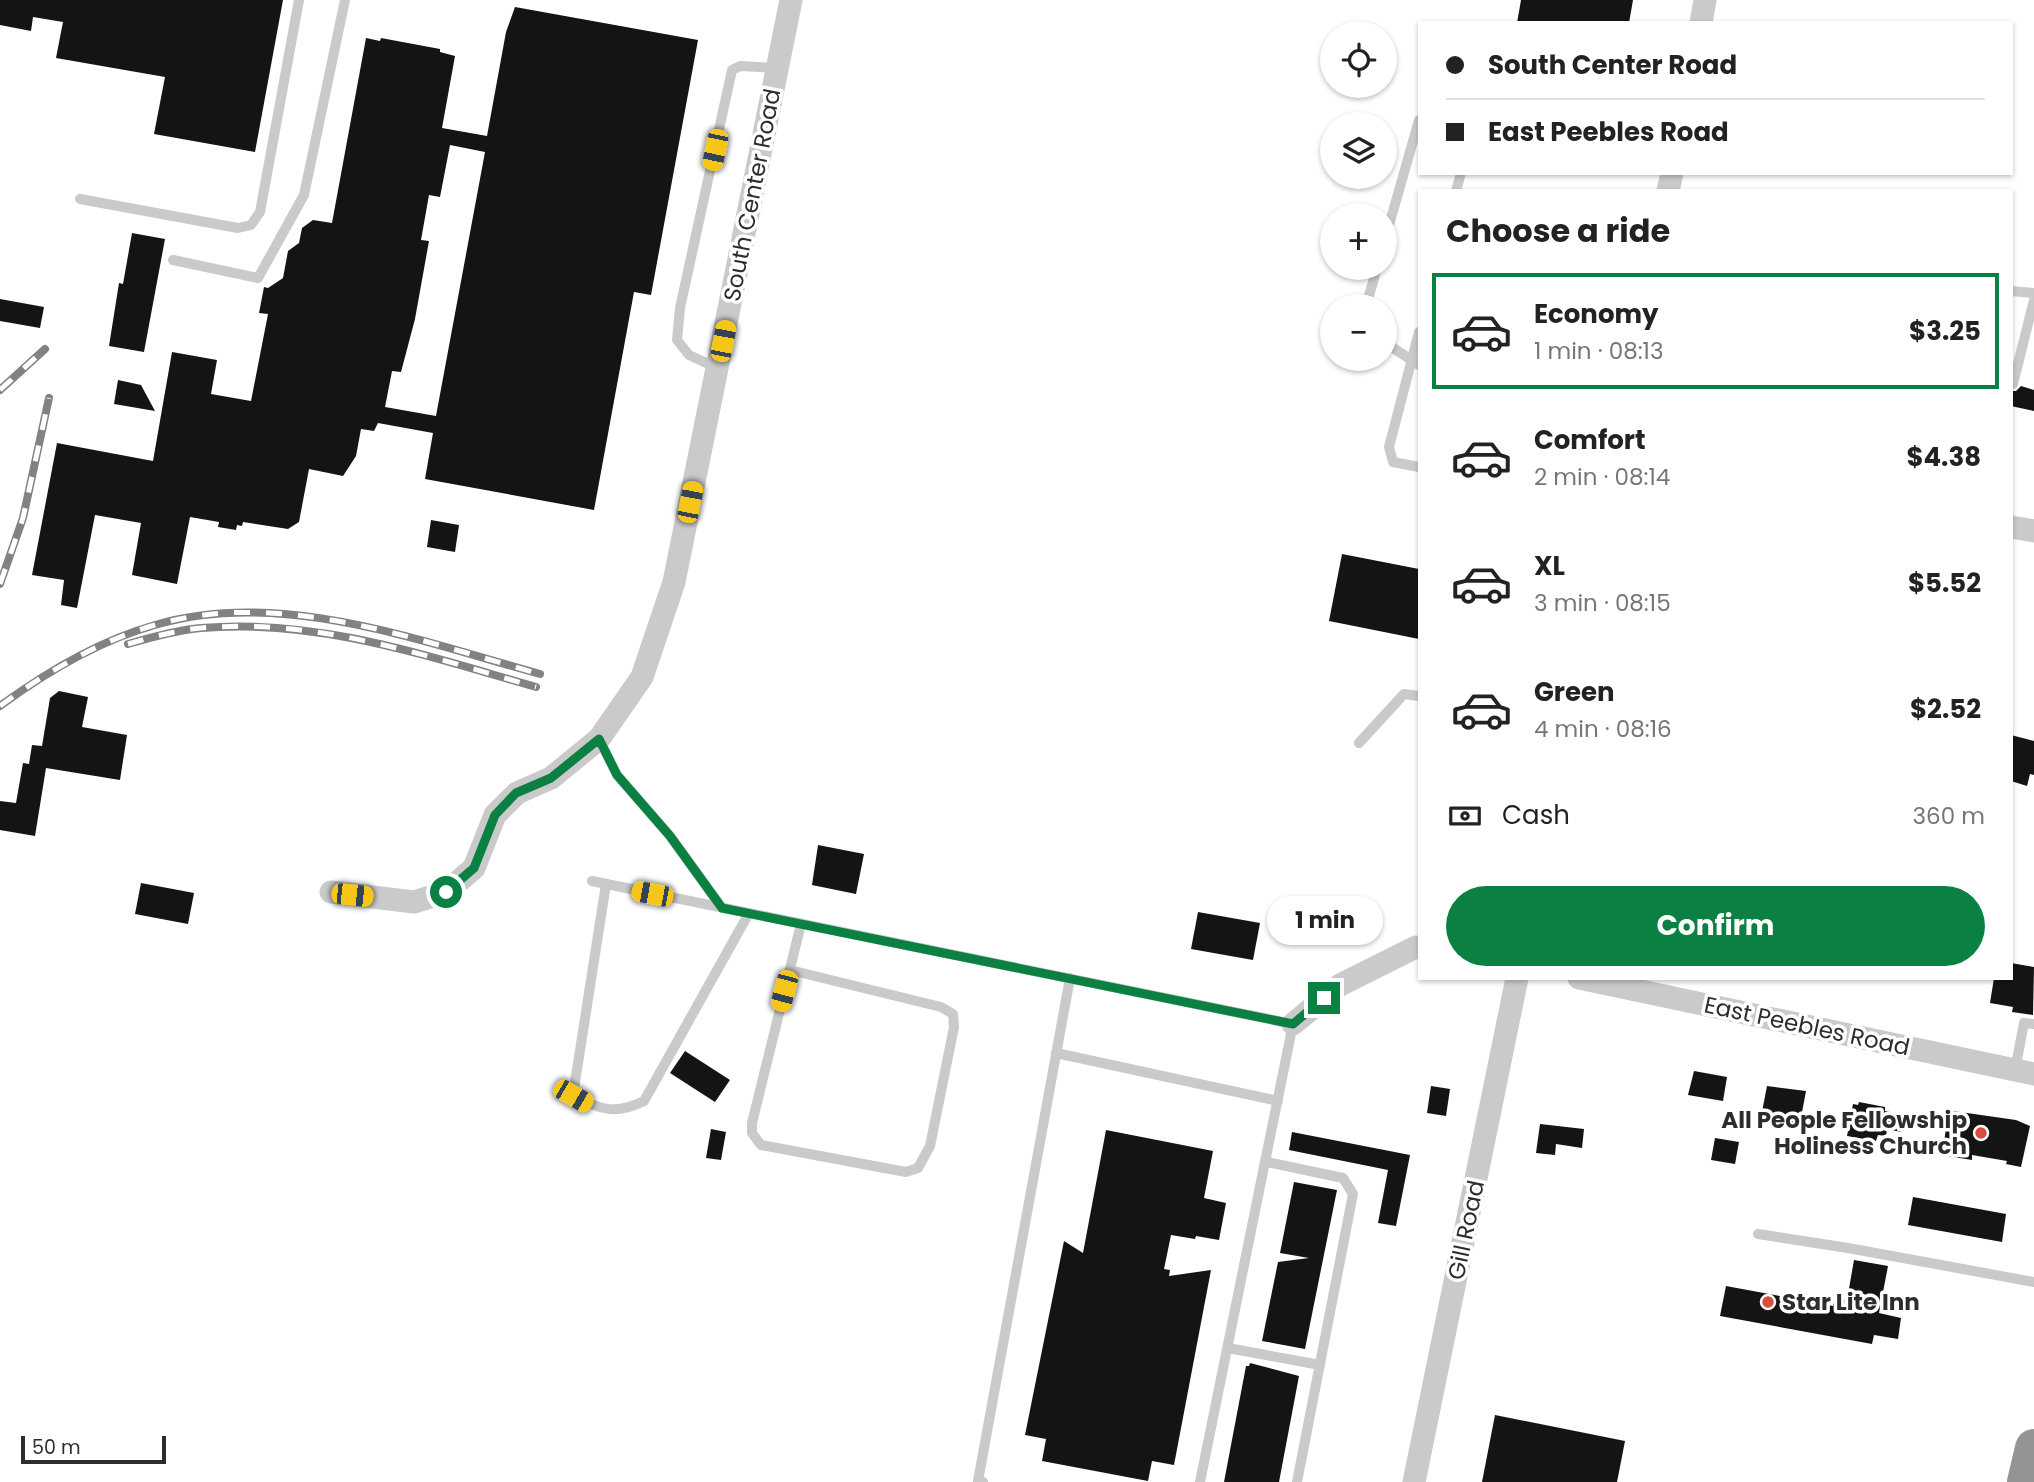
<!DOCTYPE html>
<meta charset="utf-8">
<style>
:root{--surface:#fff;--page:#f2f2f2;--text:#222;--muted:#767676;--line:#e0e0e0;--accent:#0b8043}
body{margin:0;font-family:Poppins,sans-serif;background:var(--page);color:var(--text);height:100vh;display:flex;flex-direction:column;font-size:26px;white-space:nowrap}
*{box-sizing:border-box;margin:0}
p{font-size:23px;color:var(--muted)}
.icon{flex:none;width:38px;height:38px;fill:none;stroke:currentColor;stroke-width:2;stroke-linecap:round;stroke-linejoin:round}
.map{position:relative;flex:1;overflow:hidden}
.side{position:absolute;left:1418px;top:189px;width:595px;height:791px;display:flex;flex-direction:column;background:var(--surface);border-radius:0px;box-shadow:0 2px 5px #0004}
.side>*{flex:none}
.top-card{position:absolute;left:1418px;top:21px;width:595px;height:154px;border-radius:0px;box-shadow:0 2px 5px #0004;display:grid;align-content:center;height:154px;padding:0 28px;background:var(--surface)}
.controls{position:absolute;left:1320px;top:21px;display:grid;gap:14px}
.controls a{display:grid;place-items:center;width:77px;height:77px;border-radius:50%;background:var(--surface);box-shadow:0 2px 5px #0004;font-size:35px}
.scale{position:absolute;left:21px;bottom:18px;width:145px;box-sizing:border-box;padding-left:7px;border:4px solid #2d2d2d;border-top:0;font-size:19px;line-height:24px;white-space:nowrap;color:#2d2d2d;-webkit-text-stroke:5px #fff;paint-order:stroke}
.end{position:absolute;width:32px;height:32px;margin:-16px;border:9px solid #0b8043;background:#fff;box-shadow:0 0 0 4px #fff}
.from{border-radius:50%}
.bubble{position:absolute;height:49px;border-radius:24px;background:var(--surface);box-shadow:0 2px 5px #0004;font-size:23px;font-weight:700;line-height:49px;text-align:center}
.car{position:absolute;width:21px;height:42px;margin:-21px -10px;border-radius:9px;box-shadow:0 0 5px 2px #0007;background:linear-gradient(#f5c518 24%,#345 0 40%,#f5c518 0 76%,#345 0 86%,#f5c518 0)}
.top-card b{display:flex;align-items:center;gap:24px;height:66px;font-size:26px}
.top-card b+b{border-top:2px solid var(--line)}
.top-card i{width:18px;height:18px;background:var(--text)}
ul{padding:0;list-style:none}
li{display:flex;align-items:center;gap:21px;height:116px;margin:0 14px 10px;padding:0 14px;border:4px solid transparent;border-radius:0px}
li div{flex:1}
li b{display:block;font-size:26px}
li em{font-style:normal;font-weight:700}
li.selected{border-color:var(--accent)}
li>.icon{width:63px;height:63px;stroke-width:1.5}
h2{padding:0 28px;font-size:32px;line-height:84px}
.pay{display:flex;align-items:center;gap:18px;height:77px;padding:0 28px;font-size:26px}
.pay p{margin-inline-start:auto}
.primary-button{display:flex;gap:14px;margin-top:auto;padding:14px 28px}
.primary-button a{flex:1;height:80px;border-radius:42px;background:var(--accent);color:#fff;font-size:28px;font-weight:700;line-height:80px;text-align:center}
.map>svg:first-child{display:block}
.building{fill:#141414;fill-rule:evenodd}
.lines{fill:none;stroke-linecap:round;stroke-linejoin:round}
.lane{stroke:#cacaca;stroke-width:10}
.street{stroke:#cacaca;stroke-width:23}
.highway{stroke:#949494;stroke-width:38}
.rail-casing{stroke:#828282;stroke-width:8}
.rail{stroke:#fff;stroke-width:5;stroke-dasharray:16;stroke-linecap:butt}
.route{stroke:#0b8043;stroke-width:9}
.poi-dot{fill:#d84e3c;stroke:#fff;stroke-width:2.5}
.labels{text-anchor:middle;stroke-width:7;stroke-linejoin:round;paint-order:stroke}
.street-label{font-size:23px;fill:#2d2d2d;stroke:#fff}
.poi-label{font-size:23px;font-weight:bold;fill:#2d2d2d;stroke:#fff;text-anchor:end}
</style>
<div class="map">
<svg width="2034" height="1482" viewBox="0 0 2034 1482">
<rect width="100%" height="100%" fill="#fff"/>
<g class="building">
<path d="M0,0H283L255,152L154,134L165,77L56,58L63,22L33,17L31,31L0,25Z"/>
<path d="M1521,0H1633L1629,23H1517Z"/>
<path d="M515,7L698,40L651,295L634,292L594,510L425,479L433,433L378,423L374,431L361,429L356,456L343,476L309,469L299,522L288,529L243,522L242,526L237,525L236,530L218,527L219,522L190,517L177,584L132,575L141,523L95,515L77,608L61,605L64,580L32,575L57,443L153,461L172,352L217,360L211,394L251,401L268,314L259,313L264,287L268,288L283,278L288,251L299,243L302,228L313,220L332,223L366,38L380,41L381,38L440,49V52L455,56L442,128L487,136L506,32ZM450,145L485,152L436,416L385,407L392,371L401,372L415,319L429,241L421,240L429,195L440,197Z"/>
<path d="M132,233L165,239L144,352L109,346L119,283L123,284Z"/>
<path d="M0,299L44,307L40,328L0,321Z"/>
<path d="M118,380L141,385L155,411L114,404Z"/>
<path d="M2021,386L2034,390V411L2011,406V391H2016Z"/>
<path d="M431,520L459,525L455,552L427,547Z"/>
<path d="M1342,554L1419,569V639L1329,621Z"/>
<path d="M59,691L88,697L82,727L127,735L120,780L46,768L35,836L0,830V801L16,803L23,763L29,764L32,745L42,746L50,698Z"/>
<path d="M2011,735L2034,741V775L2030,774L2027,786L2011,781Z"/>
<path d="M818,845L864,854L856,894L812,885Z"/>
<path d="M141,883L194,893L188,924L135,914Z"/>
<path d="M1198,912L1260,923L1253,960L1191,949Z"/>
<path d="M2011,963L2034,967L2033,1015L2012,1012L2013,1007L1990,1003L1994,978H2011Z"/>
<path d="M685,1051L730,1080L715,1102L670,1073Z"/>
<path d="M1694,1071L1727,1077L1723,1101L1688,1095Z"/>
<path d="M1431,1086L1450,1089L1446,1116L1427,1113Z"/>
<path d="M1767,1086L1806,1091L1800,1123L1761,1117Z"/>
<path d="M1859,1102L1885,1107V1111L1904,1115L1901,1132L1887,1129L1886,1136L1878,1135L1876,1141L1847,1136L1853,1104L1858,1105Z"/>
<path d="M1946,1110L2016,1120L2030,1126L2021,1167L2006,1164L2007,1161L1972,1155V1160L1947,1156L1948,1150L1943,1148L1946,1129L1942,1128Z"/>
<path d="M1540,1124L1584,1129L1582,1148L1556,1144L1555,1155L1536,1153Z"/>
<path d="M711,1129L726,1132L721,1160L706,1158Z"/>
<path d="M1106,1130L1213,1151L1204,1198L1226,1203L1219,1240L1196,1236L1195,1239L1171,1235L1164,1269L1170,1270L1169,1276L1211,1270L1174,1465L1152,1461L1148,1481L1042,1461L1046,1439L1025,1435L1064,1241L1083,1253Z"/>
<path d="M1292,1132L1410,1155L1396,1226L1378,1223L1388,1170L1289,1150Z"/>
<path d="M1715,1138L1739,1142L1735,1164L1711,1160Z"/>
<path d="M1294,1182L1337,1190L1305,1349L1262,1341L1278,1262L1309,1258L1280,1253Z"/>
<path d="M1913,1197L2006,1214L2002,1242L1908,1225Z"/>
<path d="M1854,1260L1888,1266L1879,1313L1901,1318L1898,1339L1874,1335L1872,1344L1720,1316L1726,1286L1833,1306L1835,1297L1847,1300Z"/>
<path d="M1250,1363L1299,1376L1279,1482H1224L1246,1366H1249Z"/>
<path d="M1495,1415L1625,1441L1617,1482H1482Z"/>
</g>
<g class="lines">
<g class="lane">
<path d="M1456,191L1461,173"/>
<path d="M80,199L238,228L251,225L260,212L299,0"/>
<path d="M1384,243L1419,120"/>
<path d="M173,260L258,278L304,195L345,0"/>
<path d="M2011,291L2034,293"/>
<path d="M1366,306L1377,268"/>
<path d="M1419,332L1389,447L1393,462L1419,467"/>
<path d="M1384,342L1419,365"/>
<path d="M717,368L689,355L677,340L680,308L732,70L740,66L777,68"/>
<path d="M2013,384L2034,300"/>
<path d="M599,739L617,775L670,836L722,908"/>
<path d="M1359,743L1404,694L1419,696"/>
<path d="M592,881L1293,1024L1200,1482"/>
<path d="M606,884L573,1095C599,1110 616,1115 644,1101L749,913"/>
<path d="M790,970L941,1007L953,1014L954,1027L930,1146L918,1168L906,1172L761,1145L752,1133V1123L801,924"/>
<path d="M1056,1053L1278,1101"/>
<path d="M2015,1070L2024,1023L2034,1024"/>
<path d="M1267,1162L1343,1178L1353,1194L1297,1482"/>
<path d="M1758,1234L1848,1248L2034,1282"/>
<path d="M1228,1348L1320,1365"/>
<path d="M983,1482L978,1481L1070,978"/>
</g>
<g class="street">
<path d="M1701,23L1705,0"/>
<path d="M1668,191L1672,173"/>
<path d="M2011,527L2034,531"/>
<path d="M331,892L414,902L446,892L474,868L495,815L517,793L551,778L599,739L642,677L674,582L791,0"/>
<path d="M1579,978L2034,1074"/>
<path d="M1293,1024L1340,985L1416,947L1419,948"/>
<path d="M1414,1482L1517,978"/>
</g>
<path class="highway" d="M2026,1482L2034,1448"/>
<g class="rail-casing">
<g id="rail">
<path d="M0,390L45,349"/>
<path d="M0,584L23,518L49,398"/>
<path d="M128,644C152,637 177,630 201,628C317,618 427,656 536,687"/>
<path d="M0,706C45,673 101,640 155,625C280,588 420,641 540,674"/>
</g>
</g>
<use href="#rail" class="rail"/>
</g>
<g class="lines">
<path class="route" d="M446,892L474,868L495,815L516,793L551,778L599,739L617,775L670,836L722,908L1293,1024L1324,998"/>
</g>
<g class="poi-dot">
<circle cx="1981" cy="1133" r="7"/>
<circle cx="1768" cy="1302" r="7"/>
</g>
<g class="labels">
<g class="street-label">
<text transform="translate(752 195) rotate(-79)" y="8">South Center Road</text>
<text transform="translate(1807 1026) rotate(12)" y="8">East Peebles Road</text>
<text transform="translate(1466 1230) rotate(-78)" y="8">Gill Road</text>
</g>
<g class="poi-label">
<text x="1967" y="1128">All People Fellowship<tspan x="1967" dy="26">Holiness Church</tspan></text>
<text x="1782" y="1310" text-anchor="start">Star Lite Inn</text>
</g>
</g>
</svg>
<div class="controls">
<a><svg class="icon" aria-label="locate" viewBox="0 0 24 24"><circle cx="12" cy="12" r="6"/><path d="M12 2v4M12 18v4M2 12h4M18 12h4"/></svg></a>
<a><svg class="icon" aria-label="layers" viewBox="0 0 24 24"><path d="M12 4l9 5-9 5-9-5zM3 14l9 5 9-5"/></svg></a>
<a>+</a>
<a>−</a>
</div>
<div class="scale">50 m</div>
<i class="end from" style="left:446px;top:892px"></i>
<i class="end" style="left:1324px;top:998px"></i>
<div class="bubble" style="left:1267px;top:896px;width:116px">1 min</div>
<i class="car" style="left:715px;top:150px;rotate:192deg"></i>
<i class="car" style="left:723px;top:341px;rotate:11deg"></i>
<i class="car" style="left:690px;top:502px;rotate:11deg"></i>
<i class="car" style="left:652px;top:894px;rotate:281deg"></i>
<i class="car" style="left:352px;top:895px;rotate:96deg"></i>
<i class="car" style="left:784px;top:991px;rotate:195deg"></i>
<i class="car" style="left:573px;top:1096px;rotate:120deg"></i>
<div class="top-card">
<b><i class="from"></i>South Center Road</b>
<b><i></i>East Peebles Road</b>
</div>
<section class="side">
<h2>Choose a ride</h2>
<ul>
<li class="selected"><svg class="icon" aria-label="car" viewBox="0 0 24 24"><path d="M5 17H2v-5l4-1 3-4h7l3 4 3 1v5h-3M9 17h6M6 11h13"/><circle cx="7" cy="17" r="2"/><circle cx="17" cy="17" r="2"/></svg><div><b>Economy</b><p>1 min · 08:13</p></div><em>$3.25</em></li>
<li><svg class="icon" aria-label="car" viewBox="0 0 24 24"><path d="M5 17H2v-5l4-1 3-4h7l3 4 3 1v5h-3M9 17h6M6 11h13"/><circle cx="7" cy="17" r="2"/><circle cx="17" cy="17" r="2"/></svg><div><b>Comfort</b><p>2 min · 08:14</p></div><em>$4.38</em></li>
<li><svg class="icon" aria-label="car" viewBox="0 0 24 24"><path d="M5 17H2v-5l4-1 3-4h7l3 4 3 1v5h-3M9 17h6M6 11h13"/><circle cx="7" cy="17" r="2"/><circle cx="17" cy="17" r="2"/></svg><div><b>XL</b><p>3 min · 08:15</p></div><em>$5.52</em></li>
<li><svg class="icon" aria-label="car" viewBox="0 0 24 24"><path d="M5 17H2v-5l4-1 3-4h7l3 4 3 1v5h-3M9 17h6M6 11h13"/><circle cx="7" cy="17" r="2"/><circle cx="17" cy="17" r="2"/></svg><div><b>Green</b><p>4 min · 08:16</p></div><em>$2.52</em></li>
</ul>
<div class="pay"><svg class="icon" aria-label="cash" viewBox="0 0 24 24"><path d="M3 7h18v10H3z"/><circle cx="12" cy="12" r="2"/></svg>Cash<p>360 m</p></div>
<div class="primary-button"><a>Confirm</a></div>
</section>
</div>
